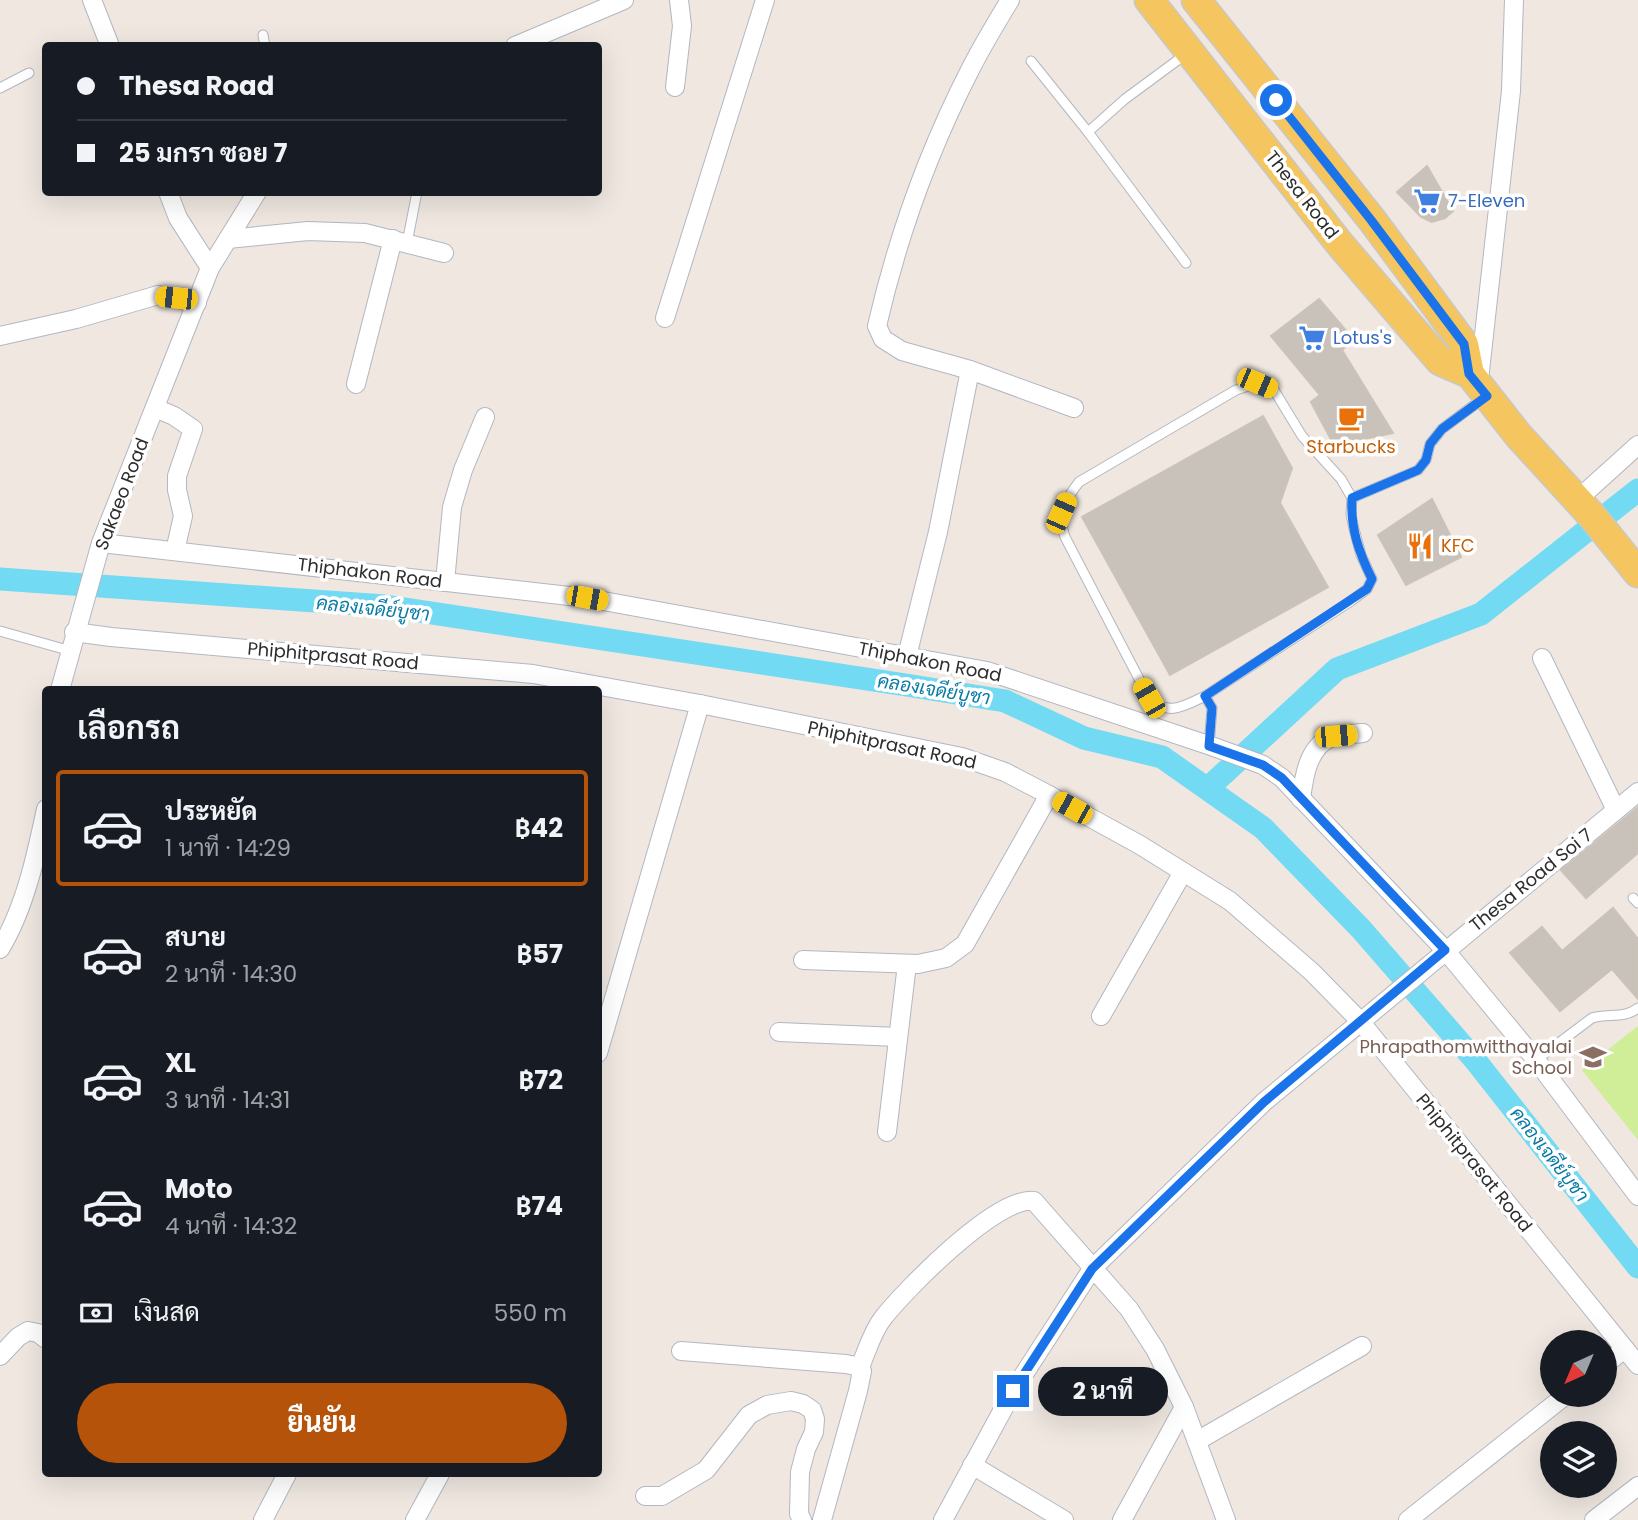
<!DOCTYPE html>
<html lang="th">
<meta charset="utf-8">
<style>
:root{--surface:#171b24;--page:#20242c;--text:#f1f3f6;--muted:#9ea1a6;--line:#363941;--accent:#b45309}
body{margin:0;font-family:Poppins,Sarabun,sans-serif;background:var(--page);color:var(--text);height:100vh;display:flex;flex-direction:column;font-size:26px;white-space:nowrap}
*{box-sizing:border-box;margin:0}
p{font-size:23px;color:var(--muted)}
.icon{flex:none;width:38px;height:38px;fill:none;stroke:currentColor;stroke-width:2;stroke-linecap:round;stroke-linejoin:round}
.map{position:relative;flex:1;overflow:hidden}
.drawer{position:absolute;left:42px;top:686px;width:560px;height:791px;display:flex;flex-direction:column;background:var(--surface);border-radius:7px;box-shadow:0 7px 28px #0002}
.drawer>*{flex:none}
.banner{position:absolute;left:42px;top:42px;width:560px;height:154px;border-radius:7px;box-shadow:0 7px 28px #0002;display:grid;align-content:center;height:154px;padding:0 35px;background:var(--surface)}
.needle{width:46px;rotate:224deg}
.buttons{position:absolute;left:1540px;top:1330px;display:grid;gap:14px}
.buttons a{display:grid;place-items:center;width:77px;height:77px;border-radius:50%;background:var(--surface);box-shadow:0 7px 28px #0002;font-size:35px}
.end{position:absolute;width:32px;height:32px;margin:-16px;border:9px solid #1a73e8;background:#fff;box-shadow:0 0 0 4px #fff}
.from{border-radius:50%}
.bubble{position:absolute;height:49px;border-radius:24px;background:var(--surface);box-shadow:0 7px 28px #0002;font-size:23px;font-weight:700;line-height:49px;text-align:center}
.car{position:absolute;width:21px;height:42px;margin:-21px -10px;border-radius:9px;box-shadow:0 0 5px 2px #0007;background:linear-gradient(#f5c518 24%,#345 0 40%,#f5c518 0 76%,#345 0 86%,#f5c518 0)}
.banner b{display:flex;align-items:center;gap:24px;height:66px;font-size:26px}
.banner b+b{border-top:2px solid var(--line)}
.banner i{width:18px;height:18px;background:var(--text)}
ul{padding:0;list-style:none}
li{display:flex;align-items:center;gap:21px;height:116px;margin:0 14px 10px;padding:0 21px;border:4px solid transparent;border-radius:7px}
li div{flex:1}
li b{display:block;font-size:26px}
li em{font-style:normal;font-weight:700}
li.active{border-color:var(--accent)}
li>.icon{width:63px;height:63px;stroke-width:1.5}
h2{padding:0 35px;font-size:32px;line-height:84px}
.pay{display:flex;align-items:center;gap:18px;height:77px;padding:0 35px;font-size:26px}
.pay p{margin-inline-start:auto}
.action{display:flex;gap:14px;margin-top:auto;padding:14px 35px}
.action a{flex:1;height:80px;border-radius:42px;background:var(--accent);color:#fff;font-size:28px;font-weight:700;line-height:80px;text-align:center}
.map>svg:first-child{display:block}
.pitch{fill:#d0ed97}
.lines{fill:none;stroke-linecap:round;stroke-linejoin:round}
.canal{stroke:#72daf2;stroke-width:23}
.building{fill:#c8c2bb;stroke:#cbc3b9;stroke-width:2}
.lane-casing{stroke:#b3b7c1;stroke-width:11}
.street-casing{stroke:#b3b7c1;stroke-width:20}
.primary-casing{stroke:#c8c8c8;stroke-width:31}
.lane{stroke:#fff;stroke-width:9}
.street{stroke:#fff;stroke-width:18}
.primary{stroke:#f5c65f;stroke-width:28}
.route{stroke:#1a73e8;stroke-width:9}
.labels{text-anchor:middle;stroke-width:7;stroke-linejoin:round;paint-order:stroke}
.street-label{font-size:18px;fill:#2d2d2d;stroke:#fff}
.shop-label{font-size:18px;fill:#366cbe;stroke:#fff;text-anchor:start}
.food-label{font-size:18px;fill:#c56008;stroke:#fff}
.education-label{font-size:18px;fill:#785e54;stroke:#fff;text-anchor:end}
.water-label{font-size:19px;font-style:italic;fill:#0a7ba5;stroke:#fff}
</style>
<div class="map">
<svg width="1638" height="1520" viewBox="0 0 1638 1520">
<rect width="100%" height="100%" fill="#efe7e0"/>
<path class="pitch" d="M1638,1026V1140L1582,1070Z"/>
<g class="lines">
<g class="canal">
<path d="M0,579L385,606L906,685L1005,701L1084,738L1162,757L1263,828L1361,929L1475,1060L1638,1267"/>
<path d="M1208,788L1337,669L1481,614L1638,490"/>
</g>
</g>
<g class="building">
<path d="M1427,166L1453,211L1445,218L1432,222L1421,217L1397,192Z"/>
<path d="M1319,299L1354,340L1342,350L1393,433L1334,445L1311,402L1320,395L1271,336Z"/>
<path d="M1263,416L1292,468L1280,503L1328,587L1170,675L1082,517Z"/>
<path d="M1432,499L1461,557L1406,585L1378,535Z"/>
<path d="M1638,807V853L1586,898L1561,870Z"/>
<path d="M1613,908L1638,939V999L1612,969L1560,1011L1510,953L1542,927L1562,951Z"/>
</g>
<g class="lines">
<g class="lane-casing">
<g id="lane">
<path d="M263,35L265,46"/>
<path d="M1031,61L1088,132"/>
<path d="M0,88L29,73"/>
<path d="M407,243L417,192"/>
<path d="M1186,263L1088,132L1125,99L1186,54"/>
<path d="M1352,498L1418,470L1426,460L1430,444L1442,429L1485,397"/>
<path d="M0,631L71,651"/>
<path d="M1205,696C1184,706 1168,717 1149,698L1065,537C1057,515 1065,500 1079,482L1236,390L1257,383L1274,390L1302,436L1341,479L1352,498L1351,514L1354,529L1361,555L1372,579L1367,589L1351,601L1205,696L1212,708L1209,746"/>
<path d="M1633,898L1638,903"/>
<path d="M1536,1060L1592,1018C1608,1013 1624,1019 1638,1008"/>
</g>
</g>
<g class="street-casing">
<g id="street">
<path d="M92,0L110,46"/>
<path d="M1010,0C996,23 982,46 970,70C929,150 897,239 877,326L883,339L902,351L970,370L1074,408"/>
<path d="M515,46L624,0"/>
<path d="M675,87L682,26L679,0"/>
<path d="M168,192L178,218L210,268"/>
<path d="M228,239L308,231L365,233L444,253"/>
<path d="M665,318L765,0"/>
<path d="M0,336L76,319L158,295L197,303"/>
<path d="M1479,380L1511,91L1514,0"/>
<path d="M356,384L393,239"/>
<path d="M155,408L174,416L193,429L177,476V490L183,516L175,551"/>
<path d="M1577,500L1638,445"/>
<path d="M101,543L587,598L987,671L1214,747L1263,765L1282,778L1445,950L1536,1060L1638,1196"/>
<path d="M445,582L452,507L463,470L485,417"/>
<path d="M74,632L111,637L533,674L700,704L962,757L1005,772L1049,795L1140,845L1230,901L1312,972L1360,1021L1638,1365"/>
<path d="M907,656L938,532L970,370"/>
<path d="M1542,658L1616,810"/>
<path d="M60,690L101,543L210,268L257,192"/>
<path d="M1301,799C1304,776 1308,745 1334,736C1343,734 1354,734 1363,733"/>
<path d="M0,949C25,908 36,856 46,809"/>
<path d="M803,960L918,964L946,958L965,944L1049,795"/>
<path d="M1101,1016L1183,872"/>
<path d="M779,1032L898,1037"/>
<path d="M598,1053L700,704"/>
<path d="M887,1132L907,964"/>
<path d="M681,1351L846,1364L860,1367L862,1371L858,1391L822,1520"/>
<path d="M0,1356L18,1337L28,1331L38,1333L46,1339"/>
<path d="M1605,1364L1625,1349"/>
<path d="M860,1367C867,1351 872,1332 883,1318C906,1289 998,1195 1034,1201L1129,1309L1155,1349L1184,1407L1226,1520"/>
<path d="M1197,1441L1362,1346"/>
<path d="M972,1465L1064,1520"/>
<path d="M645,1496H662L706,1470L749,1415L767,1405L791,1401L803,1404L812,1410L815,1419L814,1432L806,1449L800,1472L799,1514L802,1520"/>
<path d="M263,1520L287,1474"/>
<path d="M415,1520L440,1474"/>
<path d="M943,1520L1013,1391L1092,1269L1264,1102L1638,792"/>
<path d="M1122,1520L1184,1407"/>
<path d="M1408,1520L1566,1395"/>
<path d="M1594,1520L1638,1486"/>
</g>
</g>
<g class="primary-casing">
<g id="primary">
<path d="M1149,0L1339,243L1440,361L1470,374L1518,435L1592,516L1638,573"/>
<path d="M1196,0L1372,220L1464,344L1470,374"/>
</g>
</g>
<use href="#lane" class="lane"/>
<use href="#street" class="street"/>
<use href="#primary" class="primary"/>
</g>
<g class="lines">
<path class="route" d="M1013,1391L1092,1269L1264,1102L1445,950L1282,778L1263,765L1209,746L1212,708L1205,696L1367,589L1372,579C1359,553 1350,527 1352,498L1418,470L1426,460L1430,444L1442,429L1487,396L1469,374L1464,344L1371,220L1276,100"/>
</g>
<defs>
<g id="supermarket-bare" transform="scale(2.1)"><path d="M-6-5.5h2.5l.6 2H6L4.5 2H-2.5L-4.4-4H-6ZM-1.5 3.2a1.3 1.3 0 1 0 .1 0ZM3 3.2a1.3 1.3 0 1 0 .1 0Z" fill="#3f7fe0" stroke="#fff" stroke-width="2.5" paint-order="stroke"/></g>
<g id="cafe-bare" transform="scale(2.1)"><path d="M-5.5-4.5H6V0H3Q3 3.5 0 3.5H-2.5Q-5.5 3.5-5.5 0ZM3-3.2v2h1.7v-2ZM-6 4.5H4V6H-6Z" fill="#e8710a" stroke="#fff" stroke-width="2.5" paint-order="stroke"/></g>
<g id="restaurant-bare" transform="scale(2.1)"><path d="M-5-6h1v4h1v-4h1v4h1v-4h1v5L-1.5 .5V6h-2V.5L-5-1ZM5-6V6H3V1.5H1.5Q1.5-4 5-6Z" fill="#e8710a" stroke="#fff" stroke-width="2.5" paint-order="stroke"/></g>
<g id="school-bare" transform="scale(2.1)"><path d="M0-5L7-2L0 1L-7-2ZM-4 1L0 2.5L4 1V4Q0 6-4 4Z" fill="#8d6e63" stroke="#fff" stroke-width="2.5" paint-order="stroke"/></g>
</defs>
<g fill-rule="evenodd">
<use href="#supermarket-bare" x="1427" y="201"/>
<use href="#supermarket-bare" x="1312" y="338"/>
<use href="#cafe-bare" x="1351" y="418"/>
<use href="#restaurant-bare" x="1420" y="546"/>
<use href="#school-bare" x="1593" y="1057"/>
</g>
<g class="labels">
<g class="street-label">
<text transform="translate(1302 195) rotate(52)" y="6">Thesa Road</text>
<text transform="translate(122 494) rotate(-69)" y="6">Sakaeo Road</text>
<text transform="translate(370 573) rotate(7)" y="6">Thiphakon Road</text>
<text transform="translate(333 656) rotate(5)" y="6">Phiphitprasat Road</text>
<text transform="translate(930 662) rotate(11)" y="6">Thiphakon Road</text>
<text transform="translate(892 745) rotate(12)" y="6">Phiphitprasat Road</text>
<text transform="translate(1531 880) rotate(-39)" y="6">Thesa Road Soi 7</text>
<text transform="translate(1474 1163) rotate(51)" y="6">Phiphitprasat Road</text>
</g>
<g class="shop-label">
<text x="1448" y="207">7-Eleven</text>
<text x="1333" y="344">Lotus's</text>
</g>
<g class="food-label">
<text x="1351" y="453">Starbucks</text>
<text x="1441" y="552" text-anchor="start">KFC</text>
</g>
<g class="education-label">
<text x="1572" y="1053">Phrapathomwitthayalai<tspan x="1572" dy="21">School</tspan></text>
</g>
<g class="water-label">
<text transform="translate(373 608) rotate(6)" y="7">คลองเจดีย์บูชา</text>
<text transform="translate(934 689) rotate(9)" y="7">คลองเจดีย์บูชา</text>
<text transform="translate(1550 1154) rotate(52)" y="7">คลองเจดีย์บูชา</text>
</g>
</g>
</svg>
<div class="buttons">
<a><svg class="needle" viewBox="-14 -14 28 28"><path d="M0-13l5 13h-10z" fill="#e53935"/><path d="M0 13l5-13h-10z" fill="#9ea1a6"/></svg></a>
<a><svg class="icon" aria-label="layers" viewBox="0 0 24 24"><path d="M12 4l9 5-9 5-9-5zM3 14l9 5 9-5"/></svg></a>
</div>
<i class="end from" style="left:1276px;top:100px"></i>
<i class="end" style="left:1013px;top:1391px"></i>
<div class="bubble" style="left:1038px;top:1367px;width:130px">2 นาที</div>
<i class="car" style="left:176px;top:298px;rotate:276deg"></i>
<i class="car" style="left:1257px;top:383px;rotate:113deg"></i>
<i class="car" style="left:1061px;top:513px;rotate:24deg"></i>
<i class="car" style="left:587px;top:598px;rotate:100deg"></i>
<i class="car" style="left:1149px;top:698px;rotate:330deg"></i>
<i class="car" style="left:1336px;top:736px;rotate:85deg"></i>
<i class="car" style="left:1072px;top:808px;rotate:299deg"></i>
<div class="banner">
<b><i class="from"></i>Thesa Road</b>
<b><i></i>25 มกรา ซอย 7</b>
</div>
<section class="drawer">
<h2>เลือกรถ</h2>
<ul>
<li class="active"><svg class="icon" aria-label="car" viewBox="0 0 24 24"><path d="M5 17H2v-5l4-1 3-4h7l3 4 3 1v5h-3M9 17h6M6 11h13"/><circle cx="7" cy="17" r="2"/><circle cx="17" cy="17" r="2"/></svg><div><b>ประหยัด</b><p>1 นาที · 14:29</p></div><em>฿42</em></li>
<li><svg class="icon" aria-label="car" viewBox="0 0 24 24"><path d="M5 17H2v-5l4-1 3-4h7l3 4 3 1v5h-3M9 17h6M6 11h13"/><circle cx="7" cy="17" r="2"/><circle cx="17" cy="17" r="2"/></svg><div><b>สบาย</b><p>2 นาที · 14:30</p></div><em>฿57</em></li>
<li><svg class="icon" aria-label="car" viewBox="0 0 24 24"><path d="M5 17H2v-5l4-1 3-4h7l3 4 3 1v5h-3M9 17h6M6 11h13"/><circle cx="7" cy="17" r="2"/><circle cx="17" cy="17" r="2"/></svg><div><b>XL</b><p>3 นาที · 14:31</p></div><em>฿72</em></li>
<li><svg class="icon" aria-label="car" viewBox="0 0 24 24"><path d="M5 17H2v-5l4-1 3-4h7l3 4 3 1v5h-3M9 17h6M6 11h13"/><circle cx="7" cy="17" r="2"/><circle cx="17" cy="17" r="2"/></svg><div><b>Moto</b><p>4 นาที · 14:32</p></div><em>฿74</em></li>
</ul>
<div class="pay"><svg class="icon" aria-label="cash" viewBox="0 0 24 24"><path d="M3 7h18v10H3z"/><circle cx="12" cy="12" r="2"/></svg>เงินสด<p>550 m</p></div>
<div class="action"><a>ยืนยัน</a></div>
</section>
</div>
